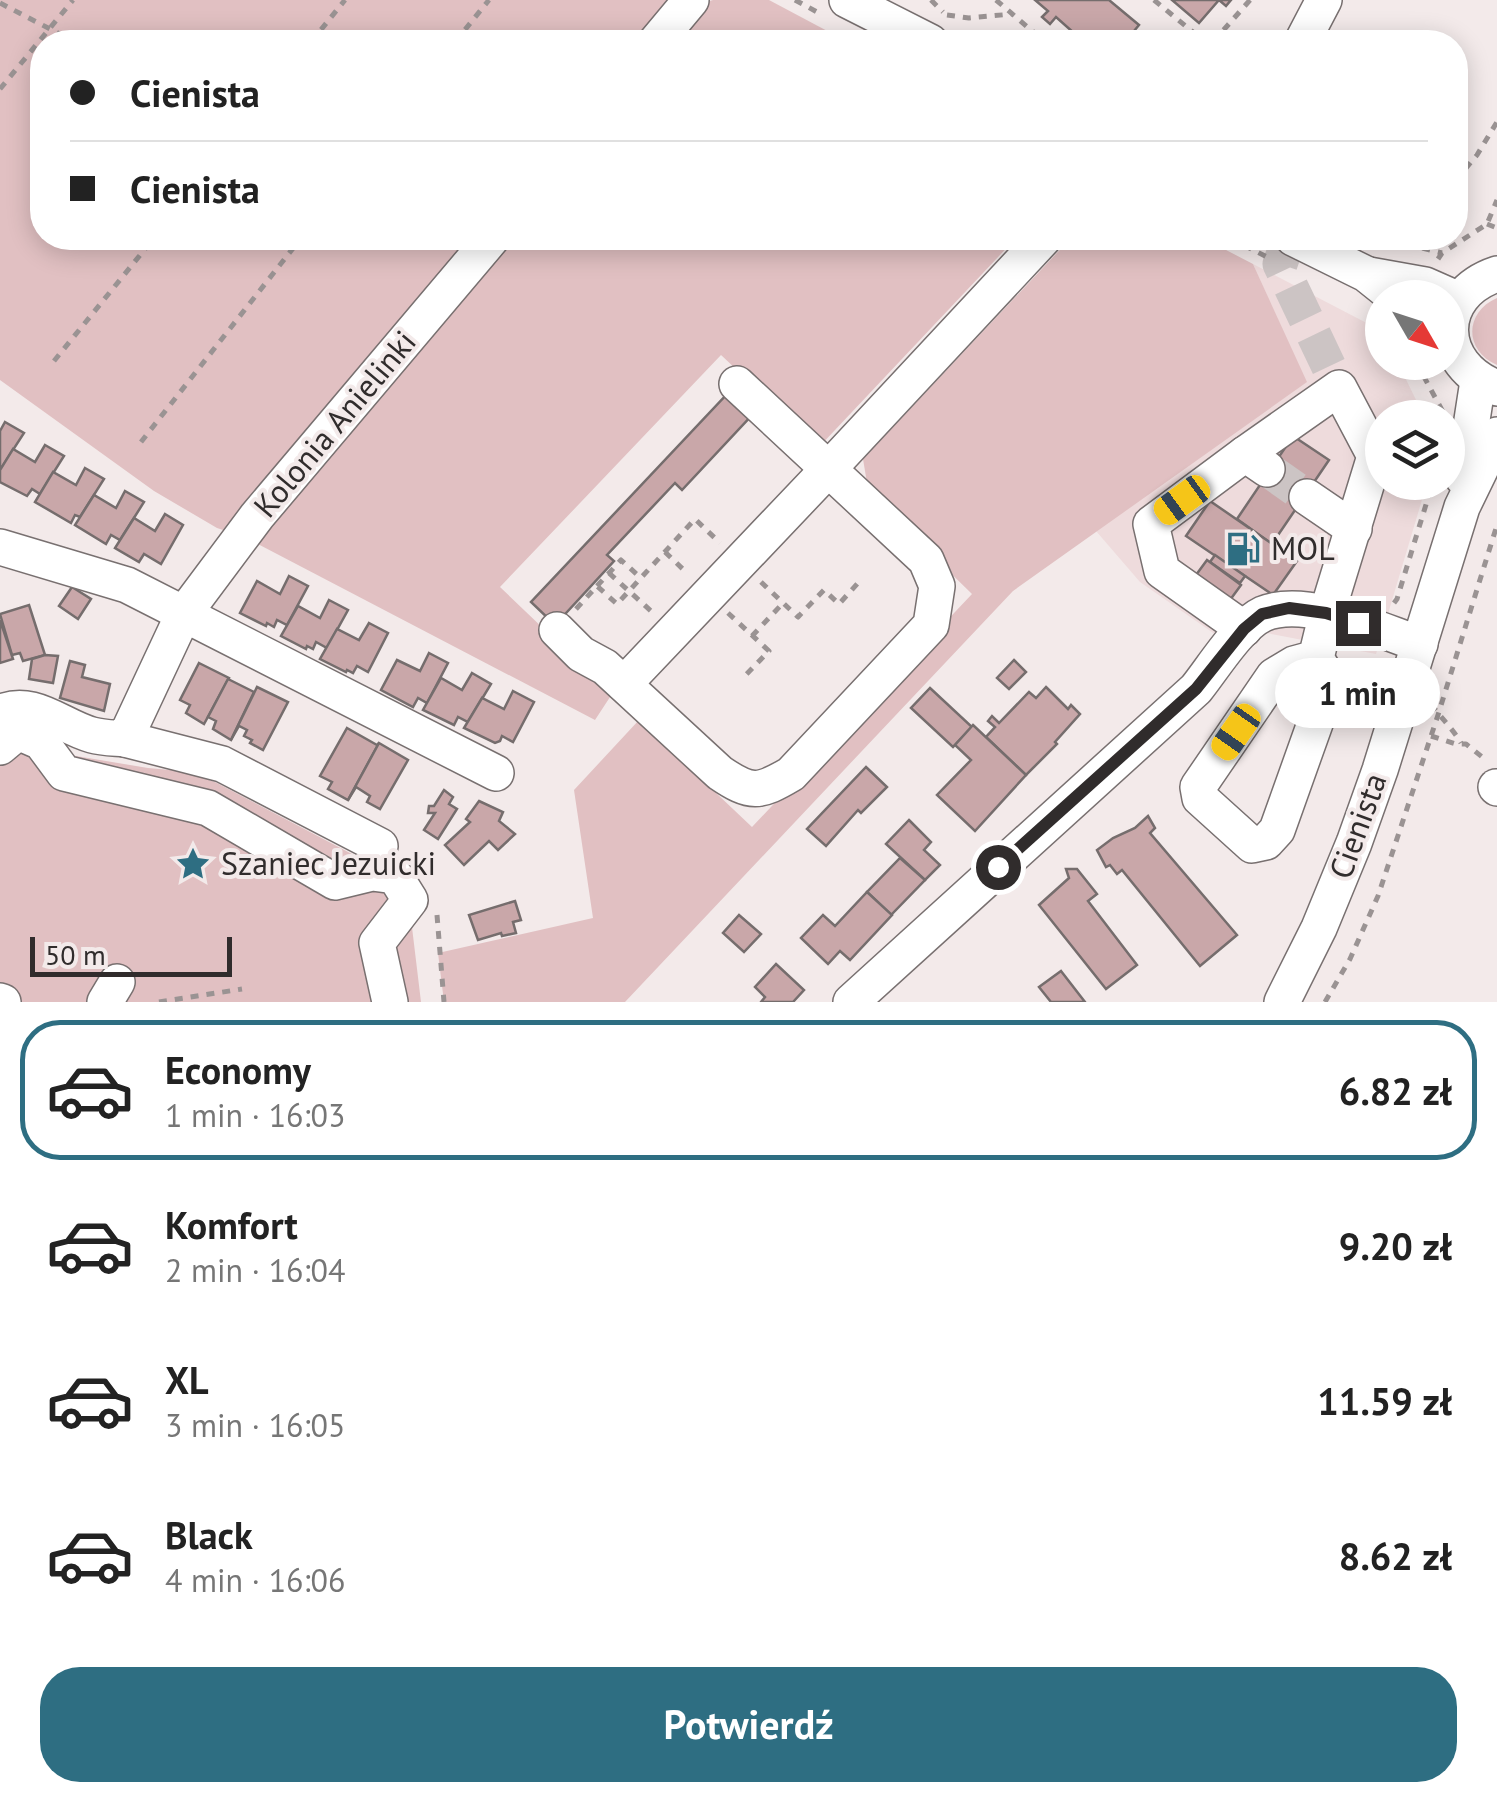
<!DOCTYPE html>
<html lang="pl">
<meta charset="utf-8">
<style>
:root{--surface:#fff;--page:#f6f6f6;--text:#222;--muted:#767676;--line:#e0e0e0;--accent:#2e6e82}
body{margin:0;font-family:"PT Sans",sans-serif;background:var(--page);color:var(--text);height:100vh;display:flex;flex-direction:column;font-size:38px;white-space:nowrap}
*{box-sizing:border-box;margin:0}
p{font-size:32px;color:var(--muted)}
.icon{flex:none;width:55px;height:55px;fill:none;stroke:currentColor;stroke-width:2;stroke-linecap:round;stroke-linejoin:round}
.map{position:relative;height:1002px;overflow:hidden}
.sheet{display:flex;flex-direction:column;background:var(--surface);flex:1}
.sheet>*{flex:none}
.guide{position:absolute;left:30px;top:30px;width:1438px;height:220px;border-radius:40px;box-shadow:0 5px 25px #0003;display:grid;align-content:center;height:220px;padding:0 40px;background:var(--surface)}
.needle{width:65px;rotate:129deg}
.controls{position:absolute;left:1365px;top:280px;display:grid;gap:20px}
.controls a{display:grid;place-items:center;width:100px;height:100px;border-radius:50%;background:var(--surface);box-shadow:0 5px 25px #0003;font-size:50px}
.scale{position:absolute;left:30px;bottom:25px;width:202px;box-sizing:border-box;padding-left:10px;border:5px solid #302c2c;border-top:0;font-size:28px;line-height:35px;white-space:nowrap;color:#302c2c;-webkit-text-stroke:8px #f3eaea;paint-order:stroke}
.end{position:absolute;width:45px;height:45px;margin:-22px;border:12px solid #302c2c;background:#fff;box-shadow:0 0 0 5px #fff}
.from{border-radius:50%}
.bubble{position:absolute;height:70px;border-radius:35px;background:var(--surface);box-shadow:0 5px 25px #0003;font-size:32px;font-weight:800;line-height:70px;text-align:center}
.car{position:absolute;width:30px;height:60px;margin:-30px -15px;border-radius:12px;box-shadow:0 0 8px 2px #0007;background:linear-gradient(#f5c518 24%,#345 0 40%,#f5c518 0 76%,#345 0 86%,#f5c518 0)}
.guide b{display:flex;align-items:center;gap:35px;height:95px;font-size:38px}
.guide b+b{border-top:2px solid var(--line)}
.guide i{width:25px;height:25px;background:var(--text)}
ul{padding:18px 0 0;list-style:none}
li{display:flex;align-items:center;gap:30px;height:140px;margin:0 20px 15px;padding:0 20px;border:5px solid transparent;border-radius:40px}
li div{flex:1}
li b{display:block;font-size:38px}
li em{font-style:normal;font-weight:800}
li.selected{border-color:var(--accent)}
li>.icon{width:90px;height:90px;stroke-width:1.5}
.primary-button{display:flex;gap:20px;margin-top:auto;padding:20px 40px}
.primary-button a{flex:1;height:115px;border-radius:40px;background:var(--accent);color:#fff;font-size:40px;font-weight:800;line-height:115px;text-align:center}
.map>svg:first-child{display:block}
.built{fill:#eedbdc}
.green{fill:#e1c0c2}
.building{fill:#c9a7a9;stroke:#756d6d;stroke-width:2.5}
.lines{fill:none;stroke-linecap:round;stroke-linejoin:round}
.minor-tunnel{stroke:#ccc4c4;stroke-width:35;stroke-dasharray:35 18;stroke-linecap:butt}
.minor-casing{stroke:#787070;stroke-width:38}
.path{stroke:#9a9393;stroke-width:5;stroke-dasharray:8 8;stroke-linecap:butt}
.minor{stroke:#fff;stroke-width:35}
.route{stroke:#302c2c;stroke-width:12}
.labels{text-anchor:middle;stroke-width:8;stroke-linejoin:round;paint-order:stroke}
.street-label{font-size:32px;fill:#302c2c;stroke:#f3eaea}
.poi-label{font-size:32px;fill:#302c2c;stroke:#f3eaea;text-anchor:start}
</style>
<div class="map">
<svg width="1497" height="1002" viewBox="0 0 1497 1002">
<rect width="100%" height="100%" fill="#f3eaea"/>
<path class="built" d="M1253,264L1382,331V362L1398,363L1418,404L1436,417L1382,418V482L1427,483L1376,654L1230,626L1219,637L1140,582L1096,531L1306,382Z"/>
<g class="green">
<path d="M0,0H673L642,42H42V238H476L229,532L217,528L154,491L0,380Z"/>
<path d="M713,0H769L848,42H670L703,3Z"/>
<path d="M505,238H1016L819,447L721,355L500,587L612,694L595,720L250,540Z"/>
<path d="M1071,238H1203L1253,264L1307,382L1013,591L625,1002H444L438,953L593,918L574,790L639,720L752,827L972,594L877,501L867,483L863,459Z"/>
<path d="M1497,298V365C1464,351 1464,312 1497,298Z"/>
<path d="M0,731L58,753L148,768L181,771L215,782L369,863L411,919L421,1002H0Z"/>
</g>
<g class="building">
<path d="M1035,0H1109L1139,25L1125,42H1084L1056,17L1050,24L1042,17L1048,11Z"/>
<path d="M1172,0H1231L1226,6L1219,0L1199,23Z"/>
<path d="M729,392L753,414L682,490L675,483L607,555L614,561L555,625L531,602Z"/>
<path d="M5,422L24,433L0,470V431Z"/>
<path d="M1293,436L1329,460L1272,544L1237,519Z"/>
<path d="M45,445L64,456L40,494L32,489L27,496L0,482V470L13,449L35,462Z"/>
<path d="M85,468L104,479L80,517L75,515L71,523L35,502L53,472L76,485Z"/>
<path d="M125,491L144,502L120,540L111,535L106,544L75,525L94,495L116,508Z"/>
<path d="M1210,501L1297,561L1273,595L1186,536Z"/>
<path d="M165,514L183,525L161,564L144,554L139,562L115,548L134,518L155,531Z"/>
<path d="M1215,555L1245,576L1240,583L1210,562Z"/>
<path d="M1207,560L1241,585L1230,600L1196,575Z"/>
<path d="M289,576L308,586L287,625L277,620L274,627L267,623L266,626L240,613L257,581L280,594Z"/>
<path d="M72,587L91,599L78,619L59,606Z"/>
<path d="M329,600L348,610L327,648L316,642L313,649L307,646L306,649L281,636L298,606L320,618Z"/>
<path d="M29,605L45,655L23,661L20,653L12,655L0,614Z"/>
<path d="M0,620L13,659L0,663Z"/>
<path d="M369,623L388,633L368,672L357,666L353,673L347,670L346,672L320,659L337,629L359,640Z"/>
<path d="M429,653L448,663L427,703L418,698L413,707L381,690L397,660L420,671Z"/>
<path d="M45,655L58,656L53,683L29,679L32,659Z"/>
<path d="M1014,660L1026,672L1009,689L997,678Z"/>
<path d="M70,661L85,665L82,677L110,684L104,711L60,698Z"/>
<path d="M199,663L229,678L204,724L186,713L190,705L180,700Z"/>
<path d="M472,673L491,684L468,722L458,717L454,725L423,710L441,678L462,690Z"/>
<path d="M228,679L254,692L231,740L213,729L216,721L208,717Z"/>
<path d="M257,687L288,702L263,750L250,743L252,740L244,736L247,730L239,726L231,740Z"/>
<path d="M1046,687L1068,709L1071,705L1080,714L1055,742L1057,744L1026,775L986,737L995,727L988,721L992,716L999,723L1029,692L1036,698Z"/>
<path d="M930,688L972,727L953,747L911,708Z"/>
<path d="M513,691L534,702L513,742L502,736L500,741L495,743L464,728L482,698L504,709Z"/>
<path d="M973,725L1026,775L975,831L937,795L971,760L955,745Z"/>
<path d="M347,728L377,745L379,743L348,800L328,789L332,782L320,776Z"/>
<path d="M379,743L408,760L380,809L367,802L370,796L356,787L348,800Z"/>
<path d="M866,767L887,787L861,813L858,810L826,846L807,829Z"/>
<path d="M444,790L453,797L449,804L457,809L438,839L424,830L435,813H428L429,806H434Z"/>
<path d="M479,801L503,812L499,821L515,834L498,850L489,841L464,865L445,845L470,822L466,819Z"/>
<path d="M1148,816L1155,828L1150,833L1237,935L1200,966L1122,870L1117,874L1110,865L1106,867L1097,850L1113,838L1135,828Z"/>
<path d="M909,820L931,842L924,850L940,865L925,880L886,844Z"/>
<path d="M900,858L925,880L891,915L867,892Z"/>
<path d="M1066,869H1077L1097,894L1088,901L1137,965L1106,989L1039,905L1069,878Z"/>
<path d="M867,892L892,915L850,960L840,951L828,964L801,938L823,915L835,926Z"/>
<path d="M515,901L521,920L513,922L516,933L502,936L501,933L478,940L469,915Z"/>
<path d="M739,915L761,934L744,952L723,933Z"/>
<path d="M776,964L804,990L793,1002H761L765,997L755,987Z"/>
<path d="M1061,971L1085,1002H1051L1039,987Z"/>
</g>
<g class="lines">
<g class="minor-tunnel">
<path d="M1289,238L1280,264L1339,388"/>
<path d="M1267,469L1307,497"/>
</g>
<g class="minor-casing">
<g id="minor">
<path d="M847,0L930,42"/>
<path d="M656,42L691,0"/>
<path d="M1302,42L1324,0"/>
<path d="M1293,238L1366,274L1396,298"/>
<path d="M1497,274C1434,295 1436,365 1497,388"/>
<path d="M1369,275L1425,285L1459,300"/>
<path d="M1245,454L1339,388L1375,456L1327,613L1316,658L1294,664L1274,676L1198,787L1200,798L1252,845L1266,842L1277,830L1328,687L1326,675L1316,658"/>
<path d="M1463,478L1478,381"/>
<path d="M1307,497L1354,529"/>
<path d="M0,547L127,585L496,773"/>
<path d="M1244,629L1162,571L1151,524L1245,454L1267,469"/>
<path d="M557,630L581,654L605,667L720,773C751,794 759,793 791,774L931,625L937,586L926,560L737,384"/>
<path d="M624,684L835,462L1044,238"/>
<path d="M0,713C32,697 62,727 92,735C103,738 115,738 125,739L183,615L257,516L492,238"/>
<path d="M125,739L222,764L380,846"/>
<path d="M0,747L18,732L41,742L64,773L208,808L335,882L372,873L395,876L410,900L377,943L390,1002"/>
<path d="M1496,787L1497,788"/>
<path d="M0,1001L3,1002"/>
<path d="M105,1002L117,982"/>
<path d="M851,1002L1196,689C1213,668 1239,625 1263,614C1306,596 1378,630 1420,644"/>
<path d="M1282,1002L1319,928L1354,843L1380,770L1462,507L1497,435"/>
</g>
</g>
<g class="path">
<path d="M795,0L819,13"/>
<path d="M931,0L943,12"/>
<path d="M996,0L1045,42"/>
<path d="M1154,0L1205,42"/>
<path d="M0,3L75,42"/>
<path d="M947,15L969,18L1012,14"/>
<path d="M311,42L345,0"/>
<path d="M455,42L489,0"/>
<path d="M1213,42L1250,0"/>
<path d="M0,89L73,0"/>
<path d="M1455,181L1477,155L1497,122"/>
<path d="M1487,224L1497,228"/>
<path d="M1230,238L1269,258"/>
<path d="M1392,238L1410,245L1442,253"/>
<path d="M1438,259L1442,253L1487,224L1497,200"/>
<path d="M54,361L154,238"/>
<path d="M1416,362L1443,412"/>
<path d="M141,442L301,238"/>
<path d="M665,552L688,574"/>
<path d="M609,573L651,611"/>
<path d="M761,582L798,617L824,590L839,604L858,583"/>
<path d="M597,586L621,560L641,578"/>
<path d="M1394,603L1397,599L1432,485"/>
<path d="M576,609L597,586L617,604L695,519L720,543"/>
<path d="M728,613L769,651L742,679"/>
<path d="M752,636L783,603"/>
<path d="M1431,704C1441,718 1453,729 1461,743"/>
<path d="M1431,736L1456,744H1466L1486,760"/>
<path d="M437,915L444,1002"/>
<path d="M159,1002L242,989"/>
<path d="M1325,1002L1350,959L1378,896L1438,715L1497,525"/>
</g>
<use href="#minor" class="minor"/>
</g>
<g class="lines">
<path class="route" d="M998,867L1196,689L1244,629L1262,614L1289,608L1326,613L1358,623"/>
</g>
<defs>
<g id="fuel-bare" transform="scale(2.7)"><path d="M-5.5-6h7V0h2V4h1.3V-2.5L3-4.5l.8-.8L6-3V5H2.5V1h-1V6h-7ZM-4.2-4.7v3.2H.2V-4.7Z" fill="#2e6e82" stroke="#f3eaea" stroke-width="2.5" paint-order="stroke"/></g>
<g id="sight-bare" transform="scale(2.7)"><path d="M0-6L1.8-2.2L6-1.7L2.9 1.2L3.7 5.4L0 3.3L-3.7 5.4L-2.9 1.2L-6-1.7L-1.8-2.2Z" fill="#2e6e82" stroke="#f3eaea" stroke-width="2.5" paint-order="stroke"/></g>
</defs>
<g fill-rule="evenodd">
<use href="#fuel-bare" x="1243" y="549"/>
<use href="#sight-bare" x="193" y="864"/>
</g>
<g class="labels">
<g class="street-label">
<text transform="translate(335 424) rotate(-50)" y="11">Kolonia Anielinki</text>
<text transform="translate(1358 826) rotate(-70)" y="11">Cienista</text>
</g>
<g class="poi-label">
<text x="1271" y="560">MOL</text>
<text x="221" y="875">Szaniec Jezuicki</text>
</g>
</g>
</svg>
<div class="controls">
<a><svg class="needle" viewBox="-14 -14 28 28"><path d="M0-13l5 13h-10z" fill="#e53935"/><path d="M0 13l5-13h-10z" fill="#767676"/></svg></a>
<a><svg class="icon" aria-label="layers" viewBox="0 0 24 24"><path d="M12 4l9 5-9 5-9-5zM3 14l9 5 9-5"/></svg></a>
</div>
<div class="scale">50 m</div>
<i class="end from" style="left:998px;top:867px"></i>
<i class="end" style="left:1358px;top:623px"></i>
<div class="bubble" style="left:1275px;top:658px;width:165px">1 min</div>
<i class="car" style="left:1182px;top:500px;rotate:234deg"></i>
<i class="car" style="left:1236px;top:732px;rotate:215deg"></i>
<div class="guide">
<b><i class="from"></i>Cienista</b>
<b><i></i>Cienista</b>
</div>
</div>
<section class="sheet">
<ul>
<li class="selected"><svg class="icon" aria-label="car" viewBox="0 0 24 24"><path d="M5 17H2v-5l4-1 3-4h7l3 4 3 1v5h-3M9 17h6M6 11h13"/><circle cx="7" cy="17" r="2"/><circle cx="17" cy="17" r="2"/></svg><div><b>Economy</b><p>1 min · 16:03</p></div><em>6.82 zł</em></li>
<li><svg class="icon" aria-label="car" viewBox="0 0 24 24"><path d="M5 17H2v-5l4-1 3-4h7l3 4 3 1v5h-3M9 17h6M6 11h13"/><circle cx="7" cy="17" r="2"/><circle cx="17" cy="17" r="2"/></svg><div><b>Komfort</b><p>2 min · 16:04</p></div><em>9.20 zł</em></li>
<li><svg class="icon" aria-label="car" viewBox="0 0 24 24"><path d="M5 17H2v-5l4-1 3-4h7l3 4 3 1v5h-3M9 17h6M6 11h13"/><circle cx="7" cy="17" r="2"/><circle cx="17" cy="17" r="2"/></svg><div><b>XL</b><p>3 min · 16:05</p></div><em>11.59 zł</em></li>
<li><svg class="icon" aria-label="car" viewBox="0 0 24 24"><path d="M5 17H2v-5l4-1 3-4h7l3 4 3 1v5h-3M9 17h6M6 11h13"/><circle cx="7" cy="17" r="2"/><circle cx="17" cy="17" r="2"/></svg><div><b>Black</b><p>4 min · 16:06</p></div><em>8.62 zł</em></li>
</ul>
<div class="primary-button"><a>Potwierdź</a></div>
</section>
